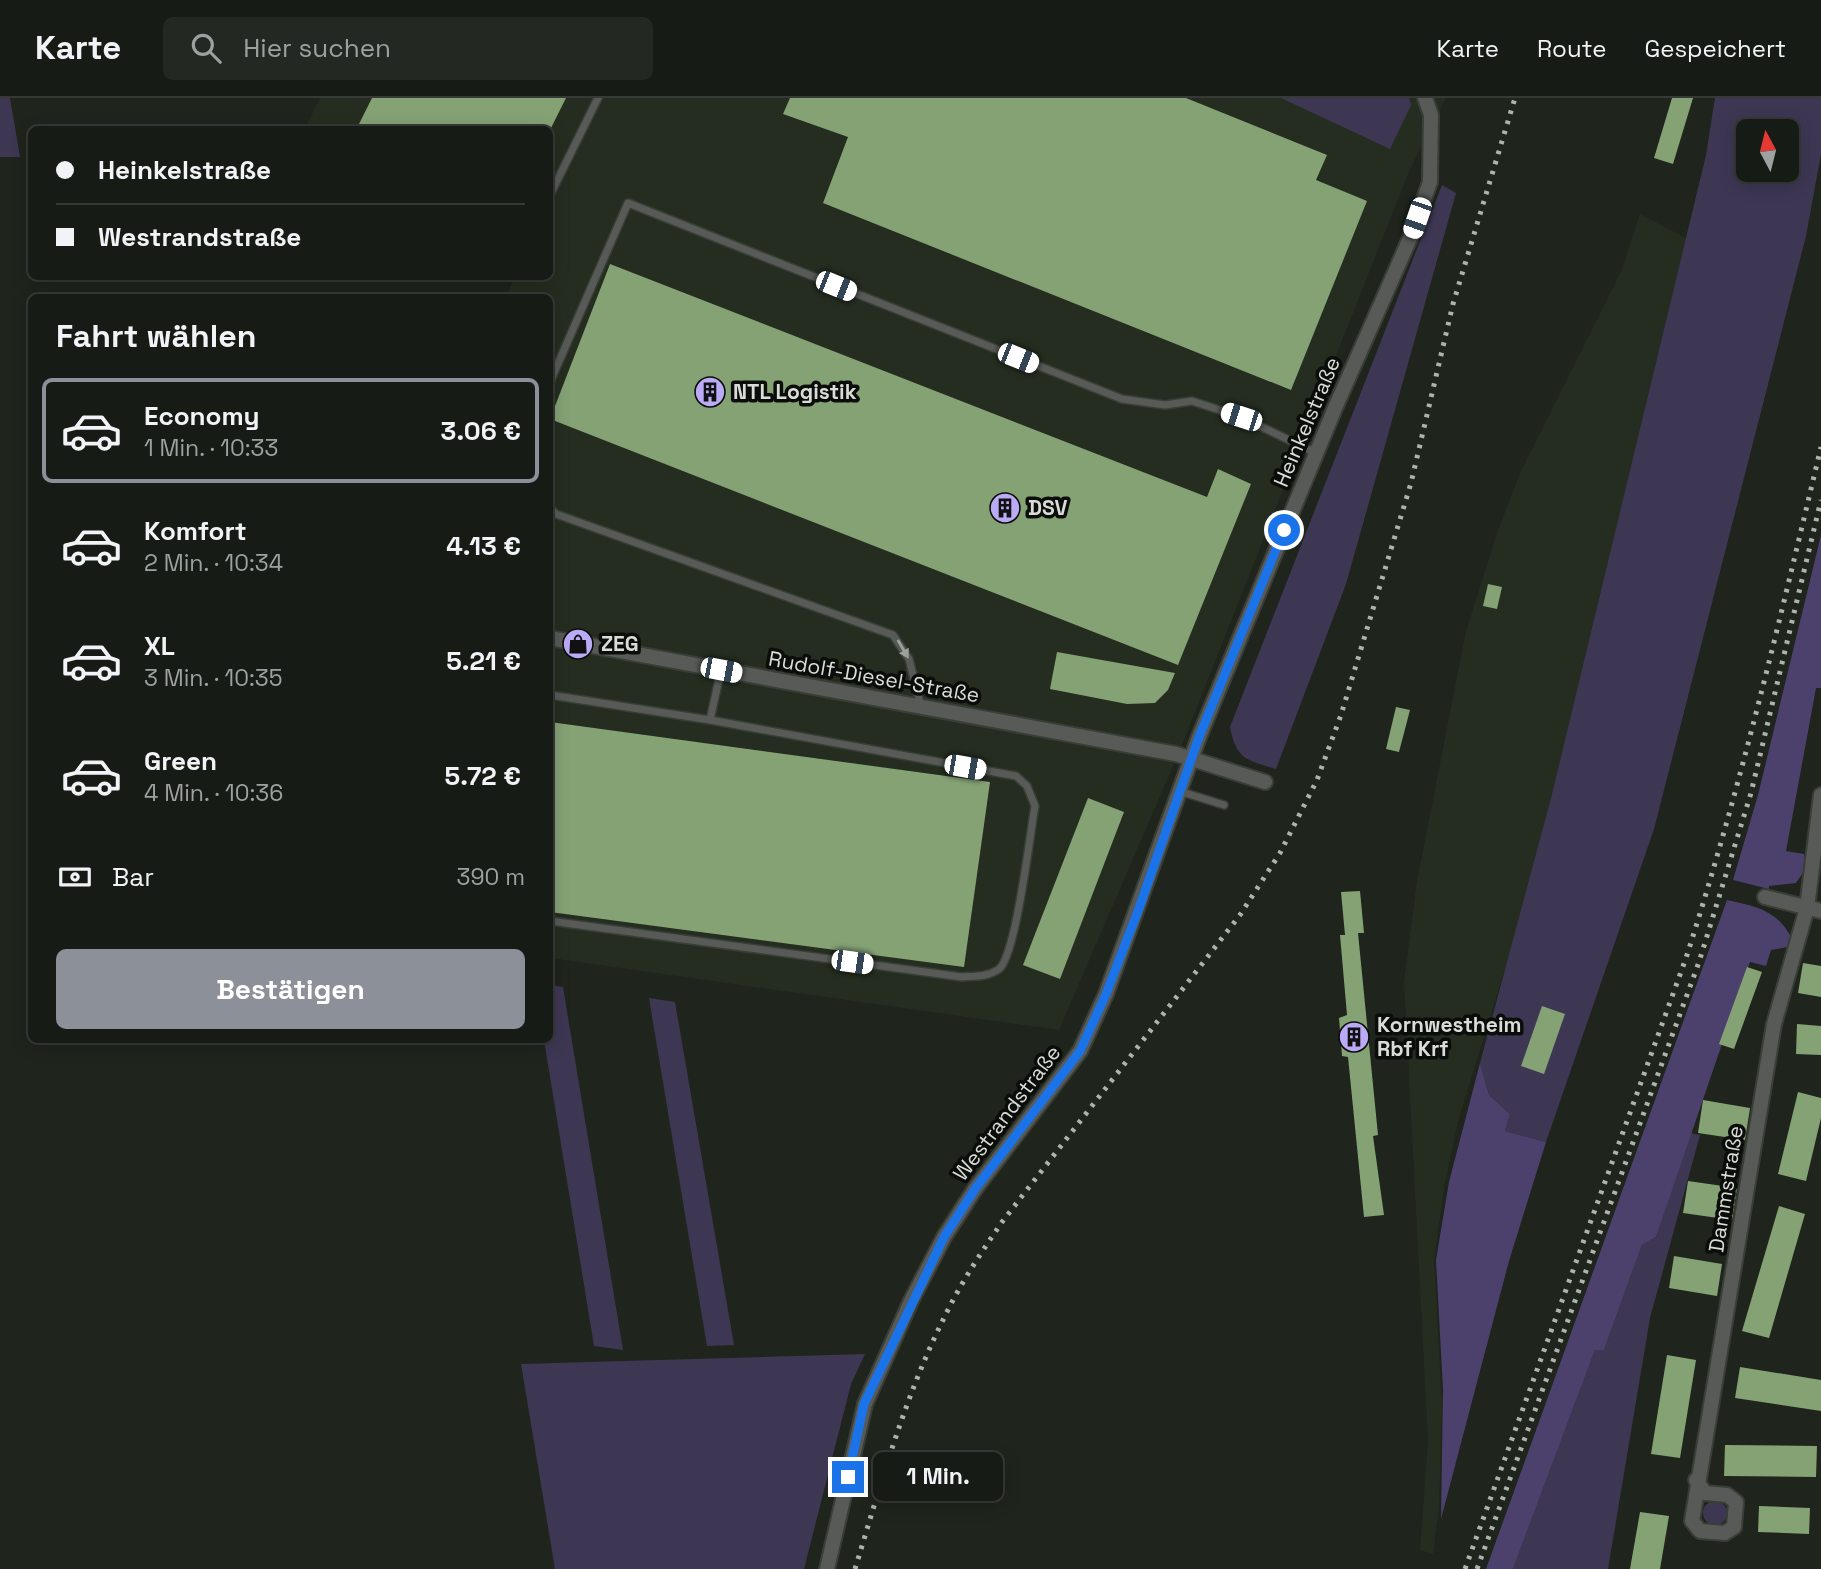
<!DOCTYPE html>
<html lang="de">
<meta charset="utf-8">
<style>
:root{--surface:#171b16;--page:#242823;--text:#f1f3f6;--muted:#9ea1a1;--line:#363935;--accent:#8c9099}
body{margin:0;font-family:"Space Grotesk",sans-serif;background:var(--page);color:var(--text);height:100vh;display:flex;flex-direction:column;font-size:26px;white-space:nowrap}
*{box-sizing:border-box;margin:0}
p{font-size:23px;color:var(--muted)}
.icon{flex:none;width:38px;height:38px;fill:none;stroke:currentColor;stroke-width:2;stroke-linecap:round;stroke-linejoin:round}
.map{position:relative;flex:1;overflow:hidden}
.panel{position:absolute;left:28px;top:196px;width:525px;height:749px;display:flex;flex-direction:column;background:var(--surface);border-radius:10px;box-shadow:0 4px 18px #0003,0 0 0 2px var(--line)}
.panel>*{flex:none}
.banner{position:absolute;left:28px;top:28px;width:525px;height:154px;border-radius:10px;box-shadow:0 4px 18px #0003,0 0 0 2px var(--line);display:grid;align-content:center;height:154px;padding:0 28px;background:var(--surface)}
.needle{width:46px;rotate:353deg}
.fabs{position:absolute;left:1736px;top:21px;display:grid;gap:14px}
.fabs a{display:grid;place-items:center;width:63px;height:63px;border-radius:10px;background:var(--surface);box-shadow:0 4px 18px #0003,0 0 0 2px var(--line);font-size:35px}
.end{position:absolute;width:32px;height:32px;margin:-16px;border:9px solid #1a73e8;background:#fff;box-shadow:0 0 0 4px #fff}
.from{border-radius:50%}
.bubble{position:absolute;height:49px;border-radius:10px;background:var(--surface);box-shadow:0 4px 18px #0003,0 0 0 2px var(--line);font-size:23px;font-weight:600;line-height:49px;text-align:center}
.car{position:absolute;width:21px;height:42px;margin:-21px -10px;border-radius:9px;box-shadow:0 0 5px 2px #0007;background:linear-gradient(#fff 24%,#345 0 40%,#fff 0 76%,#345 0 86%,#fff 0)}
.banner b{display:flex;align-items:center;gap:24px;height:66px;font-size:26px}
.banner b+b{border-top:2px solid var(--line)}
.banner i{width:18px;height:18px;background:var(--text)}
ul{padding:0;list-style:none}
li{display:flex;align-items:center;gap:21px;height:105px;margin:0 14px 10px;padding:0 14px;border:4px solid transparent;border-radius:10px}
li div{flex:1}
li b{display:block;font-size:26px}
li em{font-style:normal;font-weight:600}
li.active{border-color:var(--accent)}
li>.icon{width:63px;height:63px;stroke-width:1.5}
h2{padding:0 28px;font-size:32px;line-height:84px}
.pay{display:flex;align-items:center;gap:18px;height:77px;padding:0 28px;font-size:26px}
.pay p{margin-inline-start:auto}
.action{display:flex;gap:14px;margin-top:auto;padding:14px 28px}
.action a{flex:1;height:80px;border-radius:10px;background:var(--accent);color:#fff;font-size:28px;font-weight:600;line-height:80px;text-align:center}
header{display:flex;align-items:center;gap:42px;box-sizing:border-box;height:98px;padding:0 35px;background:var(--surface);border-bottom:2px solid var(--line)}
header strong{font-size:33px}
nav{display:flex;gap:38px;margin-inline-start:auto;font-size:24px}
.search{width:490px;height:63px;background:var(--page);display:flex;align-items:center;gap:18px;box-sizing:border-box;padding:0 24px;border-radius:10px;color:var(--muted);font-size:26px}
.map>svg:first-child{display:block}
.built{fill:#252d20}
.green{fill:#3e3754;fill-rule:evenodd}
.forest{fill:#4c416d}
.building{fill:#85a275}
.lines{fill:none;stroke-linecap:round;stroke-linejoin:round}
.lane-casing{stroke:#393e37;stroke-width:10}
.street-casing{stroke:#393e37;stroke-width:18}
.lane{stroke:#575a56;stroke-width:7}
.street{stroke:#575a56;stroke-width:14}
.rail{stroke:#afb3ad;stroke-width:5;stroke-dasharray:3.5 7;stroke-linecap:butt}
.oneway{fill:#9ea29d}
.route{stroke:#1a73e8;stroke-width:9}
.labels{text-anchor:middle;stroke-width:7;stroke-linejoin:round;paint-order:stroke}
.poi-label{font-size:21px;font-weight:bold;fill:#d9dcd7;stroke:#0a0d09;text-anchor:start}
.street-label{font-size:21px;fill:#d9dcd7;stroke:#0a0d09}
</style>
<header>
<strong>Karte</strong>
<div class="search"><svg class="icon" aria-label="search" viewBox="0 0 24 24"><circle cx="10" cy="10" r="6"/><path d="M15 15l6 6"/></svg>Hier suchen</div>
<nav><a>Karte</a><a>Route</a><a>Gespeichert</a></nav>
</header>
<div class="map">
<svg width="1821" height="1471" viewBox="0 0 1821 1471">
<rect width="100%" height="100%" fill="#1f241d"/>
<g class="built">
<path d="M320,0H1446L1410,71L1180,652L1059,932L550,860V200L506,199L515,179L550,178V32H304Z"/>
<path d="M1640,116L1686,140L1551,700L1514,842L1459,1020L1445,1084L1434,1161L1442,1307L1439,1410L1433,1456L1420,1452L1428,1342L1404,884L1417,783L1466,533L1498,432L1521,373L1621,174Z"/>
</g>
<g class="green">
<path d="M0,0H10L20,59H0Z"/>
<path d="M1281,0H1409L1411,7L1390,51Z"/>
<path d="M1715,0H1821V56L1806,138L1654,731L1546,1044L1505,1033L1510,1016L1489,997L1480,965L1551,700L1706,57ZM1748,33H1787V72H1748Z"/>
<path d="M1442,87L1456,95L1346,486L1276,671C1246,662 1236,661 1230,629Z"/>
<path d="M550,887L563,889L623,1252L594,1248L544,942H550Z"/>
<path d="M649,900L675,904L734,1247L707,1248Z"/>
<path d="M1690,1035L1700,1037L1650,1220L1608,1471H1513L1595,1252H1604L1642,1147L1656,1139Z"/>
<path d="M865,1256L851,1286L804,1471H555L521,1266Z"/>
<circle cx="1715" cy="1415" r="12"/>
</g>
<g class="forest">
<path d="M1821,437V590H1816L1786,753L1804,756V773L1796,785L1769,788V791L1733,782L1758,697Z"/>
<path d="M1727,802C1755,808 1777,812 1791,839L1788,849L1771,852L1766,868L1750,864L1656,1139L1642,1147L1604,1252H1595L1513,1471H1486Z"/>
<path d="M1480,965L1489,997L1510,1016L1505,1033L1546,1044L1509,1163L1441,1421L1443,1291L1436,1162L1449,1084Z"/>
</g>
<g class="building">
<path d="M372,0H566L550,32H356Z"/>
<path d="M790,0H1186L1327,57L1316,82L1367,103L1291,292L823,105L848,39L783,16Z"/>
<path d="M1672,0H1693L1673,66L1654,60Z"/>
<path d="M610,166L1207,399L1218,371L1251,386L1178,567L550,321Z"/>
<path d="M1488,486L1502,489L1497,511L1483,508Z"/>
<path d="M1057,554L1175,575L1168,592L1155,605L1127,606L1050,591Z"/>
<path d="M1396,609L1410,612L1399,654L1386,651Z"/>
<path d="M550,624L990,684L964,869L550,814Z"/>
<path d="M1088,700L1124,714L1060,881L1023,867Z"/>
<path d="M1360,793L1364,835H1358L1378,1037L1373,1038L1384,1117L1364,1119L1348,959L1342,958L1339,920L1347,917L1340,837H1345L1341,794Z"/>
<path d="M1803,865L1821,868V899L1798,895Z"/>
<path d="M1747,869L1762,874L1734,951L1719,946Z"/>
<path d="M1542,908L1565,916L1544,976L1521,968Z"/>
<path d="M1797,926L1821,928V957L1796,956Z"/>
<path d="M1798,994L1821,1000V1020L1806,1083L1778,1076Z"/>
<path d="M1703,1002L1750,1010L1745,1042L1698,1035Z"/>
<path d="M1688,1083L1737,1090L1732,1122L1683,1115Z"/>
<path d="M1779,1108L1805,1116L1769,1240L1742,1233Z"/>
<path d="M1674,1158L1722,1166L1717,1198L1669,1190Z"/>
<path d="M1667,1257L1696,1262L1680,1360L1651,1356Z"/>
<path d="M1740,1269L1821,1282V1313L1735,1300Z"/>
<path d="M1725,1347L1817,1348L1816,1379L1724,1378Z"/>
<path d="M1759,1408L1810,1410L1809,1436L1758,1434Z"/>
<path d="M1640,1414L1669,1418L1660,1471H1630Z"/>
</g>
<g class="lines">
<g class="lane-casing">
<g id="lane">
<path d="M550,97L598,0"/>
<path d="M550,284L628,105L1122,301L1165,307L1192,303L1241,319L1316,355"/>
<path d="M550,410L556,416L893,537L909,561L921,609"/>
<path d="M550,597L710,622L1016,678L1027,688L1035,708C1030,735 1016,858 999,871C988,879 975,878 962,879L550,823"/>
<path d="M710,622L721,572"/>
<path d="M1179,693L1224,707"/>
</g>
</g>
<g class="street-casing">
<g id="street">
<path d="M550,540L1176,656L1265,684"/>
<path d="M1765,799L1821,813"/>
<path d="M1696,1382L1705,1395L1727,1397L1736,1404L1734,1429L1725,1435L1700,1433L1692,1423L1774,926L1807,810L1821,697"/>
<path d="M827,1471L865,1306L911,1203L944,1139L975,1091L1080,953L1106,896L1199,639L1335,310L1411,138L1430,84L1431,17L1425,0"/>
</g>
</g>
<use href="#lane" class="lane"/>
<use href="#street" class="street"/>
<g class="rail">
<path d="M855,1471C881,1386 904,1300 944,1220C960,1186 981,1155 1002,1124L1240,817L1280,755L1317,682L1341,617L1411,385L1453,206L1515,0"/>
<path d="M1465,1471L1686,860C1740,692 1780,521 1821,349"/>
<path d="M1477,1471L1699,864L1751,695L1821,402"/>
</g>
</g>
<defs><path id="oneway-solid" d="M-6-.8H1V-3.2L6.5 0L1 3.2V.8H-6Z" transform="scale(1.75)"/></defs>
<use class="oneway" href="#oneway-solid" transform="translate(903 551) rotate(60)"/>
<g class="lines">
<path class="route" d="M848,1379L864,1306L944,1139L975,1091L1080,953L1106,896L1138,813L1199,639L1284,432"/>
</g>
<defs>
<g id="building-disc" transform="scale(1.575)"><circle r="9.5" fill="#bbaaf6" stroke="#0a0d09"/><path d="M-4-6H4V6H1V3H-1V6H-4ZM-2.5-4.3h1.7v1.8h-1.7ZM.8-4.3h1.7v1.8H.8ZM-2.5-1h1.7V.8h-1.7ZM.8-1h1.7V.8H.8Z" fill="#111"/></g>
<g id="shop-disc" transform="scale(1.575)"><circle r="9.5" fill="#bbaaf6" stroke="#0a0d09"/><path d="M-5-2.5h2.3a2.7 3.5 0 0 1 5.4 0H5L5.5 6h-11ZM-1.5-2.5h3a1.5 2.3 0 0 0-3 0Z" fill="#111"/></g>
</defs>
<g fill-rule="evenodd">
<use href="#building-disc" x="710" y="294"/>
<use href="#building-disc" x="1005" y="410"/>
<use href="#shop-disc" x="578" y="546"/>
<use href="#building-disc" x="1354" y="939"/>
</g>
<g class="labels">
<g class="poi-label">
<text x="733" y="301">NTL Logistik</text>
<text x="1028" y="417">DSV</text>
<text x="601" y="553">ZEG</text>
<text x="1377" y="934">Kornwestheim<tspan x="1377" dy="24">Rbf Krf</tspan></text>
</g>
<g class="street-label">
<text transform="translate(1307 324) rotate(-67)" y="7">Heinkelstraße</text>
<text transform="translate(874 579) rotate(10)" y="7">Rudolf-Diesel-Straße</text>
<text transform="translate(1007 1015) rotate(-53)" y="7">Westrandstraße</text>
<text transform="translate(1726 1091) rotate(-81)" y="7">Dammstraße</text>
</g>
</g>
</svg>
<div class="fabs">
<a><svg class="needle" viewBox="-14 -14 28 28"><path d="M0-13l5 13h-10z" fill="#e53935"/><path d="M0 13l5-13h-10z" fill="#9ea1a1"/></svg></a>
</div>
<i class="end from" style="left:1284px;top:432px"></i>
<i class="end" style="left:848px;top:1379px"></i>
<div class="bubble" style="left:873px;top:1354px;width:130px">1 Min.</div>
<i class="car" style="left:1417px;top:120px;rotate:199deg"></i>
<i class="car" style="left:836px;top:188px;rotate:112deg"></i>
<i class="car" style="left:1018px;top:260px;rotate:112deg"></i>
<i class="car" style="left:1241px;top:319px;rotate:288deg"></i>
<i class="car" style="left:721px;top:572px;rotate:101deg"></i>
<i class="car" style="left:965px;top:669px;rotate:100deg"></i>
<i class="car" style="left:852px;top:864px;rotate:98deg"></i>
<div class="banner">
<b><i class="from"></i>Heinkelstraße</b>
<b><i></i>Westrandstraße</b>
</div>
<section class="panel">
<h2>Fahrt wählen</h2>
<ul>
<li class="active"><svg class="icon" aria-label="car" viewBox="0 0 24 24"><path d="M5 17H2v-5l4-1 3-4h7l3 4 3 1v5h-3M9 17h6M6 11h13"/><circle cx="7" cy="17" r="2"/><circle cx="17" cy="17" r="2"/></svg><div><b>Economy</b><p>1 Min. · 10:33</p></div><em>3.06 €</em></li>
<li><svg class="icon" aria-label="car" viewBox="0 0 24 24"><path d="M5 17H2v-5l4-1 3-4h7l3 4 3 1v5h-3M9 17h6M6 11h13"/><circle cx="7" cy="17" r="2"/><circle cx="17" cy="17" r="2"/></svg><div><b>Komfort</b><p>2 Min. · 10:34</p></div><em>4.13 €</em></li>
<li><svg class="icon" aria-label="car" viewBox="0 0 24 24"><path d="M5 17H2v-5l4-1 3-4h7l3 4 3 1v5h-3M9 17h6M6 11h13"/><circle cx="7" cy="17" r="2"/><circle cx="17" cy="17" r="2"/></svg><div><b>XL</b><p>3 Min. · 10:35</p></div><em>5.21 €</em></li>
<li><svg class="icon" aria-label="car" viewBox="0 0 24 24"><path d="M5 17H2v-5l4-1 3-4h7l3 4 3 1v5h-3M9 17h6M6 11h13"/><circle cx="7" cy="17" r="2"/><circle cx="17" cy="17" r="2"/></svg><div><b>Green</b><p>4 Min. · 10:36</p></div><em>5.72 €</em></li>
</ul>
<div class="pay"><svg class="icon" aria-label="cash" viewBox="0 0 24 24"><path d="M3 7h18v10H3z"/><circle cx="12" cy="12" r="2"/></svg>Bar<p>390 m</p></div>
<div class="action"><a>Bestätigen</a></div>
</section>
</div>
